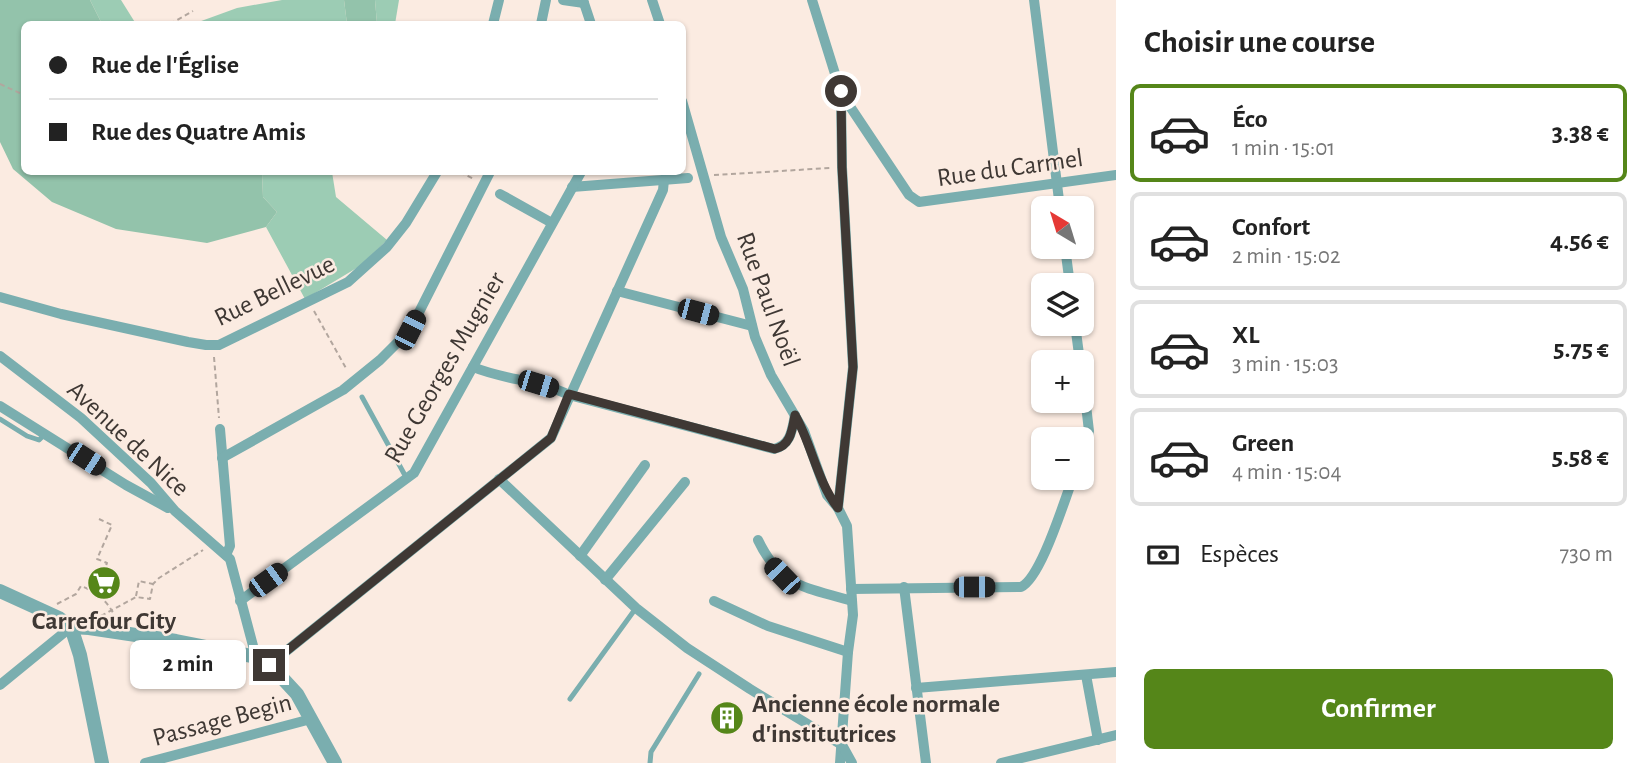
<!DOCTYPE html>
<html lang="fr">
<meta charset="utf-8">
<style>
:root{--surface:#fff;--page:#f6f6f6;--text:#222;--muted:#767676;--line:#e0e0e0;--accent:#558619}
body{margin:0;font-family:"Alegreya Sans",sans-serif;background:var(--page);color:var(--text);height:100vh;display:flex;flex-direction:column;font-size:26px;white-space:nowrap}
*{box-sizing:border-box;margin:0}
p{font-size:23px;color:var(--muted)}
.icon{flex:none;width:38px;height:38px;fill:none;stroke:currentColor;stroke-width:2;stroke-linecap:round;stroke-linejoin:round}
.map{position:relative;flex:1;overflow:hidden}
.side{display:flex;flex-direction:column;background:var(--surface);width:525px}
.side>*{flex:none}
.banner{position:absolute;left:21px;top:21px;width:665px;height:154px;border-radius:10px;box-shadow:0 2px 5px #0004;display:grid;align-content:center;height:154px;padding:0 28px;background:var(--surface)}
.needle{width:46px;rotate:322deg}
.controls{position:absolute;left:1031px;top:196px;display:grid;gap:14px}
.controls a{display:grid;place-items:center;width:63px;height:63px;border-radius:10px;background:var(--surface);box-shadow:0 2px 5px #0004;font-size:35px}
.end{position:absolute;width:32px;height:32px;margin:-16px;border:9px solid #3f3834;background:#fff;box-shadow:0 0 0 4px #fff}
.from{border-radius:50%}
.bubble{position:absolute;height:49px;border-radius:10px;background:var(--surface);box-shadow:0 2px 5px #0004;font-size:23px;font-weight:700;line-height:49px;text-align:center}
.car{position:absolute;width:21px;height:42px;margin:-21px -10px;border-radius:9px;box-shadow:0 0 5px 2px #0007;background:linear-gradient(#222 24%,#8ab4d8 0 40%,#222 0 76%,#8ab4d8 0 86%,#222 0)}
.banner b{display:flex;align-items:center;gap:24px;height:66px;font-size:26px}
.banner b+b{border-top:2px solid var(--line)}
.banner i{width:18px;height:18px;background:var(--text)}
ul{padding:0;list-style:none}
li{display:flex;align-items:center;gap:21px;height:98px;margin:0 14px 10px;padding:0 14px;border:4px solid var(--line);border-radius:10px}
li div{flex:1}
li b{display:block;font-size:26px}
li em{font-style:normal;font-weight:700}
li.selected{border-color:var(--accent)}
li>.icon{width:63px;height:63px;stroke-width:1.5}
h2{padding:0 28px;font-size:32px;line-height:84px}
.pay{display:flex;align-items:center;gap:18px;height:77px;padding:0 28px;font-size:26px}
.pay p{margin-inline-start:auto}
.action{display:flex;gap:14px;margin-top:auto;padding:14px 28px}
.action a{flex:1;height:80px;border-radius:10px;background:var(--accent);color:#fff;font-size:28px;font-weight:700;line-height:80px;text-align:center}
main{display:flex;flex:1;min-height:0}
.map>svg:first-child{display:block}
.green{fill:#9cccb4}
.forest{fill:#93c3ab}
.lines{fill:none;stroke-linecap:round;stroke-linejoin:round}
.path{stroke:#b2a69e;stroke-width:2;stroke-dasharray:5 3.5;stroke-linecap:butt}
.service{stroke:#7aaeaf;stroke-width:5}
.minor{stroke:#7aaeaf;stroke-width:10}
.tertiary{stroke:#7aaeaf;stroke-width:14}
.route{stroke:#3f3834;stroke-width:9}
.labels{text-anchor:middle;stroke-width:5;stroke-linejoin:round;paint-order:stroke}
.street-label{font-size:26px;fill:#3f3834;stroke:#fbebe1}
.poi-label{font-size:26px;font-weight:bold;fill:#3f3834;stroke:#fbebe1}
</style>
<main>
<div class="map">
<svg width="1116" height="763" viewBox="0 0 1116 763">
<rect width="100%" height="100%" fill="#fbebe1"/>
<g class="green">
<path d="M90,0H121L136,24H102Z"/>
<path d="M282,0H344L347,24H193L237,8Z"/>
<path d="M375,0H399L395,24H377Z"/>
<path d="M262,172H332L336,197L387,240L360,266L305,299L266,227L277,212L263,197Z"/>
</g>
<g class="forest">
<path d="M0,0H90L102,24H24V172H262L263,197L277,212L266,227L207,243L116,229L52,202L13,169L0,142Z"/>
<path d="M344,0H375L377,24H347Z"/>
</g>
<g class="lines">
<g class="path">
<path d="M170,24L193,11"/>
<path d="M0,84L24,95"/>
<path d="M460,172L474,179"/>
<path d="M714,175L830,168"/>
<path d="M314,311L347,370"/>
<path d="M214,357L219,418"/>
<path d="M99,519L112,525L97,559L107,563L104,571"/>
<path d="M136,596L139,581L153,584"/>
<path d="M57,604L76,594L81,586C97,592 109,602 116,619"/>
<path d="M101,616L136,597L150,599L153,584L159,578L203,550"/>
</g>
<g class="service">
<path d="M362,397L407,479"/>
<path d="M0,419L27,436L39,440L45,434"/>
<path d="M570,699L636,608"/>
<path d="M650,763L651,752L699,674"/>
</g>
<g class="minor">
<path d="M563,0L584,3"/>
<path d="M583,0L591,24"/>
<path d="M652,0L660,24"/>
<path d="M812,0L841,93L842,167L853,367L838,508L847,526L853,615L848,652L840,763"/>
<path d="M1034,0L1060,208"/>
<path d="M493,24L499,0"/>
<path d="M541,24L546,0"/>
<path d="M841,93L909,195L919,202L1116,175"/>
<path d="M682,101L721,237L743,289L755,337L771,375L804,431L827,495L838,508"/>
<path d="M572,187L688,178"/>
<path d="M500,194L552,223"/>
<path d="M1065,247L1070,285"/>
<path d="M617,291L752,326"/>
<path d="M0,297L61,314L188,342L206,345H219L348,282L387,247L406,223L437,172"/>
<path d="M1075,324L1080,362"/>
<path d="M0,356L81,418L151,483L175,511L230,559L256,657"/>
<path d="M473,367C504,380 539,380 569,395L774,449C791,445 792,430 795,415"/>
<path d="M1082,371L1089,431L1082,456"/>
<path d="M0,406L126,485L168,508"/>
<path d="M220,429L230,546L226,555"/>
<path d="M222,458L343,390L380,360L410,330L490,172"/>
<path d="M499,479L636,608L687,648L750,689L842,745L852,763"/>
<path d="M758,540C781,588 806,587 852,601"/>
<path d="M580,556L645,465"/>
<path d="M605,580L685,482"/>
<path d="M904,587L926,763"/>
<path d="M851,589L1021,587C1041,578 1064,501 1073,478"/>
<path d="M240,601L414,473L581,172"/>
<path d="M714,601L768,626L848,652"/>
<path d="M269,665L551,438L663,190L664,180"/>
<path d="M1086,675L1098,740"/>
<path d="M0,685L71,627"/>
<path d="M916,688L1116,672"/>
<path d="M145,763L311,719"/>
<path d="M1001,763L1116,735"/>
</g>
<g class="tertiary">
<path d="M0,591L59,618L71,627"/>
<path d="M71,627L89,628L176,641L256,657L273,668L297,694L335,763"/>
<path d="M71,627L80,655L102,763"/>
</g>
</g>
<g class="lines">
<path class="route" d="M269,665L551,438L569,394L775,449C791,445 792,430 795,415C812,445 817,481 838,508L853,367L842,167L841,91"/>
</g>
<defs>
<g id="supermarket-disc" transform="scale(1.75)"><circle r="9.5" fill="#558619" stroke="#fbebe1"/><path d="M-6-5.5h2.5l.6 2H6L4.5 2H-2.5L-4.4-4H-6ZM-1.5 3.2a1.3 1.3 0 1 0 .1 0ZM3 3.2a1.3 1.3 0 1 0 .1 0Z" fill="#fff"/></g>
<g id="building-disc" transform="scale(1.75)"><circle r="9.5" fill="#558619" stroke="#fbebe1"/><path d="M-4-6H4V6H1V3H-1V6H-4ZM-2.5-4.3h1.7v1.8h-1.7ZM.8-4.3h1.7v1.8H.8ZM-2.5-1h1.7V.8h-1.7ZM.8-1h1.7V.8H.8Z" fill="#fff"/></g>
</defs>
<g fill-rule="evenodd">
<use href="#supermarket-disc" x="104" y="583"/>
<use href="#building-disc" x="727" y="718"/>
</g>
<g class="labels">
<g class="street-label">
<text transform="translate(1010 167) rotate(-8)" y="9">Rue du Carmel</text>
<text transform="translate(274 290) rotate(-26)" y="9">Rue Bellevue</text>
<text transform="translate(769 299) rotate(70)" y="9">Rue Paul Noël</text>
<text transform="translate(444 367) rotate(-60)" y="9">Rue Georges Mugnier</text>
<text transform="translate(129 438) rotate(43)" y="9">Avenue de Nice</text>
<text transform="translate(222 719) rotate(-15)" y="9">Passage Begin</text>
</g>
<g class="poi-label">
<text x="104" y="629">Carrefour City</text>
<text x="752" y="712" text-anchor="start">Ancienne école normale<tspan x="752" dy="30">d'institutrices</tspan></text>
</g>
</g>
</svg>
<div class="controls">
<a><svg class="needle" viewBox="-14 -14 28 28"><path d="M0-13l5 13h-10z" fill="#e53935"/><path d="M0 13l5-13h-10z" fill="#767676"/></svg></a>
<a><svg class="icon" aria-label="layers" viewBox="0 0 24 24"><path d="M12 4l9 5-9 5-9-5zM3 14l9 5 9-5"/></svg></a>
<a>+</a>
<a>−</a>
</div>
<i class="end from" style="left:841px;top:91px"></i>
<i class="end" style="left:269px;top:665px"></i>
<div class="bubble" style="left:130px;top:640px;width:116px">2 min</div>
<i class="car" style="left:698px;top:312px;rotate:105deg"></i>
<i class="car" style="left:410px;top:330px;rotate:27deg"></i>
<i class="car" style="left:538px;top:384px;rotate:107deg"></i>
<i class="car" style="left:86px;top:459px;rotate:123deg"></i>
<i class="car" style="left:782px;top:576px;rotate:316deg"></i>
<i class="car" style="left:268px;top:580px;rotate:54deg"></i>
<i class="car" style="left:974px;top:587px;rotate:90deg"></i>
<div class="banner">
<b><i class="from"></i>Rue de l'Église</b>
<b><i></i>Rue des Quatre Amis</b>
</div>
</div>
<section class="side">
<h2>Choisir une course</h2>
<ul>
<li class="selected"><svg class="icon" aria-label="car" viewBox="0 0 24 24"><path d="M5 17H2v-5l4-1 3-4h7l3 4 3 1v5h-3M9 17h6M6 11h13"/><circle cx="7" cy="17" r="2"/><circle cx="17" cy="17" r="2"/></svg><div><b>Éco</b><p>1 min · 15:01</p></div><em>3.38 €</em></li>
<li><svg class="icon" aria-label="car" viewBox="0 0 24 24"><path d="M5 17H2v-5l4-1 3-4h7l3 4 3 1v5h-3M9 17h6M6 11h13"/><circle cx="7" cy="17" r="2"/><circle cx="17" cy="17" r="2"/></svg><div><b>Confort</b><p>2 min · 15:02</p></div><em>4.56 €</em></li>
<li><svg class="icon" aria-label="car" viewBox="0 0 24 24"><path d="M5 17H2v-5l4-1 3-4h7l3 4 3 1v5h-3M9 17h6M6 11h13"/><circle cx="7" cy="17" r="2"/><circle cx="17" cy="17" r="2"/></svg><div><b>XL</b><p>3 min · 15:03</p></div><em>5.75 €</em></li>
<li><svg class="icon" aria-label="car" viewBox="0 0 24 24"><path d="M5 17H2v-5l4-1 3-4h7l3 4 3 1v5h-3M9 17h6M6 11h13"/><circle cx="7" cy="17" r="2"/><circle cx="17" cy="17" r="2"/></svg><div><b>Green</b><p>4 min · 15:04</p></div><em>5.58 €</em></li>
</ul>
<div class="pay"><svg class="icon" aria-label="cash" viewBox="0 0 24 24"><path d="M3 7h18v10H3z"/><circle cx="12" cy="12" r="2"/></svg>Espèces<p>730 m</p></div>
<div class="action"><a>Confirmer</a></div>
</section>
</main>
